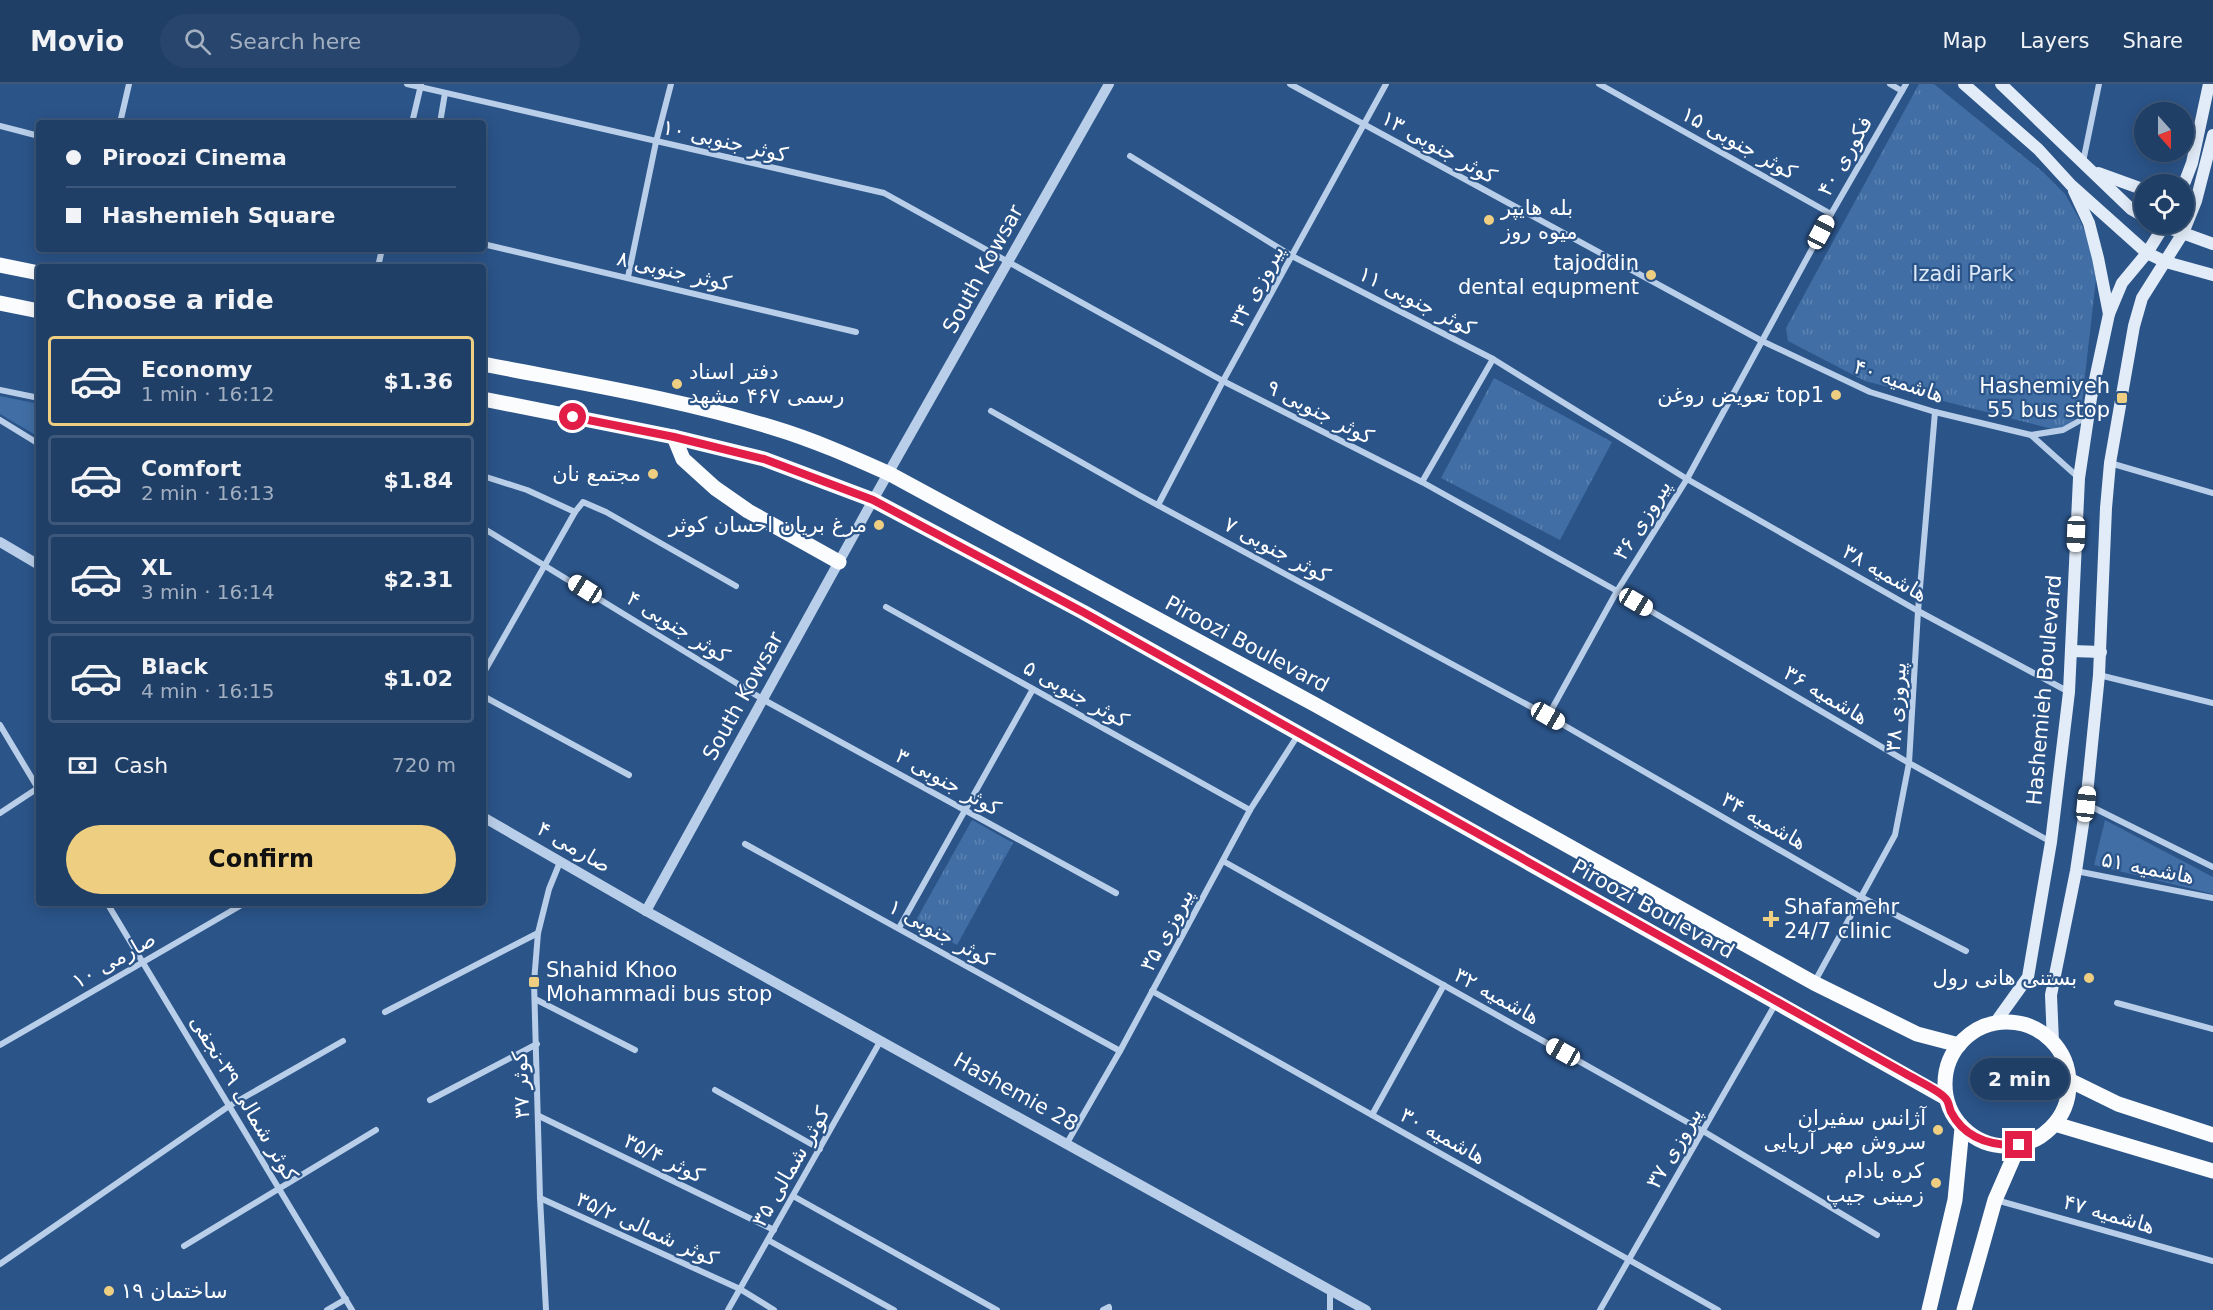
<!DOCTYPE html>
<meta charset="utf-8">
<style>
:root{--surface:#203f67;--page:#28466d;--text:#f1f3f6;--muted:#a2afc0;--line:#3d587b;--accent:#eece81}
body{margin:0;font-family:"DejaVu Sans","Noto Naskh Arabic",sans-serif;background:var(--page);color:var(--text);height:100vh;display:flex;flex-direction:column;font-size:22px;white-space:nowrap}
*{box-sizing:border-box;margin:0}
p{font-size:20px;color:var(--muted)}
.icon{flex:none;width:33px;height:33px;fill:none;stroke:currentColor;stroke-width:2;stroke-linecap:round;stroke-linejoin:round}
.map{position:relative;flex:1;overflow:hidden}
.side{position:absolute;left:36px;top:180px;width:450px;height:642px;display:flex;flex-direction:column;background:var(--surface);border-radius:6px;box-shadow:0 3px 15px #0003,0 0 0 2px var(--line)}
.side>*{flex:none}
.top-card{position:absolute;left:36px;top:36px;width:450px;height:132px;border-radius:6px;box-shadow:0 3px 15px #0003,0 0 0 2px var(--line);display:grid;align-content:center;height:132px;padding:0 30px;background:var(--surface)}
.needle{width:39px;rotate:159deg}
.fabs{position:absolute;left:2134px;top:18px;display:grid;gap:12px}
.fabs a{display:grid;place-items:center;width:60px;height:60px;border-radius:50%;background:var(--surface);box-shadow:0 3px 15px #0003,0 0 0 2px var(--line);font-size:30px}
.end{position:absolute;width:27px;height:27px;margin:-14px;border:8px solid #e11d48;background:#fff;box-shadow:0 0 0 3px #fff}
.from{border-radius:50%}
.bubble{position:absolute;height:42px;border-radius:21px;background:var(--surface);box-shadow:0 3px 15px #0003,0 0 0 2px var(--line);font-size:20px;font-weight:700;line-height:42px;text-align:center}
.car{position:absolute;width:18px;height:36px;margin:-18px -9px;border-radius:8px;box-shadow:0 0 4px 2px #0007;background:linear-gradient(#fff 24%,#345 0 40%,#fff 0 76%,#345 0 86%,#fff 0)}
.top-card b{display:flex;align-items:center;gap:21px;height:57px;font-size:22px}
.top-card b+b{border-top:2px solid var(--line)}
.top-card i{width:15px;height:15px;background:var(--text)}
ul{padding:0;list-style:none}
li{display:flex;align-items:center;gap:18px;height:90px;margin:0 12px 9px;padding:0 18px;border:3px solid var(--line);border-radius:6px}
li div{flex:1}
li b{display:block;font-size:22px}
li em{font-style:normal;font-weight:700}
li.selected{border-color:var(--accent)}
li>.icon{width:54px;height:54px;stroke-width:1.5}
h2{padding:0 30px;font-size:27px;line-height:72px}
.pay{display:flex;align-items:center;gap:15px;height:66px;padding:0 30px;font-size:22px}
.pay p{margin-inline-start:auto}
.primary-button{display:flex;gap:12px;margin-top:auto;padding:12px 30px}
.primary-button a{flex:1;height:69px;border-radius:36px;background:var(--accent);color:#111;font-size:24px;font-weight:700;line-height:69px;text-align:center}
header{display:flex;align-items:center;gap:36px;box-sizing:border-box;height:84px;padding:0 30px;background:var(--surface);border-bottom:2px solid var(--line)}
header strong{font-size:28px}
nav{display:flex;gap:33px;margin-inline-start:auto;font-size:21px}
.search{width:420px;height:54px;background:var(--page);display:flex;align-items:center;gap:15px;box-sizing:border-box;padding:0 21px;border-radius:33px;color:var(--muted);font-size:22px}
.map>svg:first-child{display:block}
.grass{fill:#406ea5}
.park{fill:url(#park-tufts)}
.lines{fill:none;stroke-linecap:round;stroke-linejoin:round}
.minor{stroke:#b9cee8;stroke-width:6}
.tertiary{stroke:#b9cee8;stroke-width:10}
.secondary{stroke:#e2ecf8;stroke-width:12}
.primary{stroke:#fbfcfe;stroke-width:15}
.route{stroke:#e11d48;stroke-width:8}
.poi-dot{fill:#eece81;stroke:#2b5489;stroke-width:2}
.labels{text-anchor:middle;stroke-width:4.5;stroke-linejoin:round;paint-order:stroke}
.street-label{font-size:21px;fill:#fff;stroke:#2b5489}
.poi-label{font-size:21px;fill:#fff;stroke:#2b5489;text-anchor:end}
.park-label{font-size:21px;fill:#dce8f7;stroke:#2b5489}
</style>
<header>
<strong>Movio</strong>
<div class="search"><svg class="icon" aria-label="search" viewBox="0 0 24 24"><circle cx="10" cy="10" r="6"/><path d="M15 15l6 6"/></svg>Search here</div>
<nav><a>Map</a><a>Layers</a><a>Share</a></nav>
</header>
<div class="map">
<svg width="2213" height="1226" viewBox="0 0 2213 1226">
<defs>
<pattern id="park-tufts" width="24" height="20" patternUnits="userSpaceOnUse" patternTransform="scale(1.5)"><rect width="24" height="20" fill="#406ea5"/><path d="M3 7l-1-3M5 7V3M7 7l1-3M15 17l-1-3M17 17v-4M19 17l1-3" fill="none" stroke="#5d84b2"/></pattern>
</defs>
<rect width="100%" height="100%" fill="#2b5489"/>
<g class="grass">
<path d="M0,312L39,320V353L0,330Z"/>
<path d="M2105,736L2213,793V810L2094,781Z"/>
</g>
<g class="park">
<path d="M1919,0H1934L2043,88L2065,110L2080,136L2089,158L2096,195L2081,327L2069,341L2056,346L1865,297L1788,257L1786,244Z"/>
<path d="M1494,294L1612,358L1560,456L1441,394Z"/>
<path d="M972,736L1013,759L957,861L915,838Z"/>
</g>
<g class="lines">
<g class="minor">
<path d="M407,0L884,109L1223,297L1422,398L1617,507L1909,679L2051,758"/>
<path d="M1290,0L1762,257L1870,308L1935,328L2031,351L2063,346L2088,332"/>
<path d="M1599,0L1831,130"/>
<path d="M1890,0L1902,7"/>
<path d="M120,39L129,0"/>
<path d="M412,39L421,1"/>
<path d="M440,39L445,9"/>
<path d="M0,42L39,52"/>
<path d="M1130,72L1292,172L1493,275L1687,395L1918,527L2069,608"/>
<path d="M2083,78L2099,0"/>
<path d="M483,160L856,248"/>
<path d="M378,183L382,165"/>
<path d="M628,193L656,58L671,0"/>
<path d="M0,306L39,314"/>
<path d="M991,327L1139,411L1548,632L1861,813L1966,867"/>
<path d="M0,336L39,360"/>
<path d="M2031,351L2079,394"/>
<path d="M2110,379L2213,409"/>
<path d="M483,392L527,406L575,428"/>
<path d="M1422,398L1493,275"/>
<path d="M1158,421L1223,297L1386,0"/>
<path d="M483,444L764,616L1116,809"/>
<path d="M886,523L1250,726"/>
<path d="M483,590L575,428L583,418L606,428L736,502"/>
<path d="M2099,591L2213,619"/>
<path d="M483,612L629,691"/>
<path d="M1548,632L1617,507L1687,395L1831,130L1906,0"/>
<path d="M0,641L39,706"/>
<path d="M2086,720L2213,783"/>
<path d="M0,729L38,704"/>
<path d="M745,760L1120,967"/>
<path d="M1223,777L1703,1047L1877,1151"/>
<path d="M2076,787L2213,814"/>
<path d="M107,819L352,1226"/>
<path d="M899,844L1033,605"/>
<path d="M1814,899L1895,751L1909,679L1918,527L1935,328"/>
<path d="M1152,907L1718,1226"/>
<path d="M535,915L635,966"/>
<path d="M2117,919L2213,945"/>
<path d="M385,928L538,849"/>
<path d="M0,961L245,819"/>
<path d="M715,1006L820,1065"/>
<path d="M430,1016L537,960"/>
<path d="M1372,1031L1444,901"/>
<path d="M539,1032L774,1146"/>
<path d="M1067,1059L1120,967L1250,726L1298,651"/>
<path d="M793,1112L997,1226"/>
<path d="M540,1114L740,1205L774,1226"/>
<path d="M1996,1116L2213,1177"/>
<path d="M768,1156L894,1226"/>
<path d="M184,1162L376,1046"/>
<path d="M0,1180L229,1022L343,957"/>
<path d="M327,1226L346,1215"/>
<path d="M546,1226L540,1114L534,898L538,849L549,805L560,778"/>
<path d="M728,1226L881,956"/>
<path d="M1103,1226L1109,1223V1226"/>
<path d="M1330,1226V1205"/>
<path d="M1600,1226L1776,919"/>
</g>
<g class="tertiary">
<path d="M0,458L39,481"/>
<path d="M483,733L646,827L1366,1226"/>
<path d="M646,827L873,416L1109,0"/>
</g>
<g class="secondary">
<path d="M1964,0L2038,65L2071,101L2147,169L2166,178L2213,191"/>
<path d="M2001,0L2131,125L2145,133"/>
<path d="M2098,89L2145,106"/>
<path d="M2184,100L2192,79L2209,0"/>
<path d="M2074,107L2089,139L2098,174L2109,230"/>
<path d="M2158,140L2213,160"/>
<path d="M2072,567L2101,568"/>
<path d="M1995,939L2028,893L2051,758L2069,608L2079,394L2091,314L2109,230L2122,199L2147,169L2165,140"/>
<path d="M2053,958L2051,911L2076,787L2086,720L2099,591L2106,424L2110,379L2134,242L2142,214L2183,149L2196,117L2213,51"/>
</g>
<g class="primary">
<path d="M0,181L39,189"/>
<path d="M0,219L39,227"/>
<path d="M483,280C580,299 680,315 774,344C814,356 852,373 890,390L1314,620L1814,899L1917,950L1959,961"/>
<path d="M483,315L674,353L764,375L873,416L1083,528L1946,1014"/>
<path d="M674,353L683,375L715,404L748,427L839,478"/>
<circle cx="2007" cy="1000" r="62"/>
<path d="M2069,996L2118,1020L2213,1051"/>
<path d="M2055,1040L2213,1087"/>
<path d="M1929,1226L1955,1116L1962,1044"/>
<path d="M1964,1226L1995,1116L2019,1061"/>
</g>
</g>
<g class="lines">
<path class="route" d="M573,333L674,353L764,375L873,416L1083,528L1906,990C1916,996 1941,1007 1946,1015C1949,1018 1949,1024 1951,1028C1965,1055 1991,1062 2019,1061"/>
</g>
<g class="poi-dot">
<circle cx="1489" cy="136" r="6"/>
<circle cx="1651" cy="191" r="6"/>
<circle cx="677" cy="300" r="6"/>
<circle cx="1836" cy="311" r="6"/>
<rect x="2116" y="308" width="12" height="12" rx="3"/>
<circle cx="653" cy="390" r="6"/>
<circle cx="879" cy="441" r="6"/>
<path d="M1768 826h6v6h6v6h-6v6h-6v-6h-6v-6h6z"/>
<circle cx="2089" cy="894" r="6"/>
<rect x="528" y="892" width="12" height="12" rx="3"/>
<circle cx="1938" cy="1046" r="6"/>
<circle cx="1936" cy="1099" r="6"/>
<circle cx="109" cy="1207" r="6"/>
</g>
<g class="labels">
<g class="street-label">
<text transform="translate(725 57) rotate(13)" y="7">کوثر جنوبی ۱۰</text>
<text transform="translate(1739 59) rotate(29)" y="7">کوثر جنوبی ۱۵</text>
<text transform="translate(1439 63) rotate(29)" y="7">کوثر جنوبی ۱۳</text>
<text transform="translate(1845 72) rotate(-60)" y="7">فکوری ۴۰</text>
<text transform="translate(983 185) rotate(-61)" y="7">South Kowsar</text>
<text transform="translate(674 187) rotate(13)" y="7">کوثر جنوبی ۸</text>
<text transform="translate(1257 202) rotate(-61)" y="7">پیروزی ۳۴</text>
<text transform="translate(1417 217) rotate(27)" y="7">کوثر جنوبی ۱۱</text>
<text transform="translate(1899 297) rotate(19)" y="7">هاشمیه ۴۰</text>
<text transform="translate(1320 328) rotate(27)" y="7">کوثر جنوبی ۹</text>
<text transform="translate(1642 436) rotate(-58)" y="7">پیروزی ۳۶</text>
<text transform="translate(1277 466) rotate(28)" y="7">کوثر جنوبی ۷</text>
<text transform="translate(1885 489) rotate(30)" y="7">هاشمیه ۳۸</text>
<text transform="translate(678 543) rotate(32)" y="7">کوثر جنوبی ۴</text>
<text transform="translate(1247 560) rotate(28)" y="7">Piroozi Boulevard</text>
<text transform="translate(2044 606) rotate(-85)" y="7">Hashemieh Boulevard</text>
<text transform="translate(1076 610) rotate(29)" y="7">کوثر جنوبی ۵</text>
<text transform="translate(1826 611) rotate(31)" y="7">هاشمیه ۳۶</text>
<text transform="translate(743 612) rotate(-61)" y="7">South Kowsar</text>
<text transform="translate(1896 623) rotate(-86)" y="7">پیروزی ۳۸</text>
<text transform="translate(948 698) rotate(29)" y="7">کوثر جنوبی ۳</text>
<text transform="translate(1764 737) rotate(30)" y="7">هاشمیه ۳۴</text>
<text transform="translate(574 763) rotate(30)" y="7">صارمی ۴</text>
<text transform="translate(2148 784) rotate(11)" y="7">هاشمیه ۵۱</text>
<text transform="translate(1653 825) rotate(29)" y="7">Piroozi Boulevard</text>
<text transform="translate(1167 846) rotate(-62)" y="7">پیروزی ۳۵</text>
<text transform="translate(941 849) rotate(29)" y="7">کوثر جنوبی ۱</text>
<text transform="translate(114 876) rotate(-30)" y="7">صارمی ۱۰</text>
<text transform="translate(1497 912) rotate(29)" y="7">هاشمیه ۳۲</text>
<text transform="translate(521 1001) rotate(-92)" y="7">کوثر ۳۷</text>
<text transform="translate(1016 1008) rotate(29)" y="7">Hashemie 28</text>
<text transform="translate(244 1014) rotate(59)" y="7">کوثر شمالی ۳۹-نجفی</text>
<text transform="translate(1443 1052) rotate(29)" y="7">هاشمیه ۳۰</text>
<text transform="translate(1674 1064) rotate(-60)" y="7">پیروزی ۳۷</text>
<text transform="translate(664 1074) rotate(26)" y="7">کوثر ۳۵/۴</text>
<text transform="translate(791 1083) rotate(-60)" y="7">کوثر شمالی ۳۵</text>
<text transform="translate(2109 1130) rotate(16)" y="7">هاشمیه ۴۷</text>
<text transform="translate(647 1145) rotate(24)" y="7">کوثر شمالی ۳۵/۲</text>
</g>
<g class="poi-label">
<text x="1501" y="131" text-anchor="start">بله هایپر<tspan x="1501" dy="24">میوه روز</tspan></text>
<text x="1639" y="186">tajoddin<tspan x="1639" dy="24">dental equpment</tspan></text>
<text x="689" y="295" text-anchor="start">دفتر اسناد<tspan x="689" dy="24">رسمی ۴۶۷ مشهد</tspan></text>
<text x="2110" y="309">Hashemiyeh<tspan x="2110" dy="24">55 bus stop</tspan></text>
<text x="1824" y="318">تعویض روغن top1</text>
<text x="641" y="397">مجتمع نان</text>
<text x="867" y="448">مرغ بریان احسان کوثر</text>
<text x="1784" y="830" text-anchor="start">Shafamehr<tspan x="1784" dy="24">24/7 clinic</tspan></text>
<text x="546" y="893" text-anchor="start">Shahid Khoo<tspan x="546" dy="24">Mohammadi bus stop</tspan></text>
<text x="2077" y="901">بستنی هانی رول</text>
<text x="1926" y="1041">آژانس سفیران<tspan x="1926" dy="24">سروش مهر آریایی</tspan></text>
<text x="1924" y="1094">کره بادام<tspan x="1924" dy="24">زمینی جیپ</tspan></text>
<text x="121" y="1214" text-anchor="start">ساختمان ۱۹</text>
</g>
<g class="park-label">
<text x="1963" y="197">Izadi Park</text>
</g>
</g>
</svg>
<div class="fabs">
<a><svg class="needle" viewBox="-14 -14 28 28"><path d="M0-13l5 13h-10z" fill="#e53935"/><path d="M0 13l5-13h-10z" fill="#a2afc0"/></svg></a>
<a><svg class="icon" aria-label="locate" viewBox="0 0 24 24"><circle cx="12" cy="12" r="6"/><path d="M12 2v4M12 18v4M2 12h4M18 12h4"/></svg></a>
</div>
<i class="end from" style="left:573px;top:333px"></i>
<i class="end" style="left:2019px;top:1061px"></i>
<div class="bubble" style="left:1970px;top:974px;width:99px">2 min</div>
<i class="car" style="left:1821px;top:148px;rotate:28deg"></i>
<i class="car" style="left:2076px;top:450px;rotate:182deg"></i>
<i class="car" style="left:585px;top:505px;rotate:302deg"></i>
<i class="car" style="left:1636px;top:518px;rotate:121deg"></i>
<i class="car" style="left:1548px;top:632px;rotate:120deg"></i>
<i class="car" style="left:2086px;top:720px;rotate:6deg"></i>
<i class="car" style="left:1563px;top:968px;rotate:299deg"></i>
<div class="top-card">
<b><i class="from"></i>Piroozi Cinema</b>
<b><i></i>Hashemieh Square</b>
</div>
<section class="side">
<h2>Choose a ride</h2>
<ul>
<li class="selected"><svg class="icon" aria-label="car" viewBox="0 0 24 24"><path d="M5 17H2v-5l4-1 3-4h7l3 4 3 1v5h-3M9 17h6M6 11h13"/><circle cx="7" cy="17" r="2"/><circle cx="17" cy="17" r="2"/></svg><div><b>Economy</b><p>1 min · 16:12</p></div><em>$1.36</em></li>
<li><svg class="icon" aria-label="car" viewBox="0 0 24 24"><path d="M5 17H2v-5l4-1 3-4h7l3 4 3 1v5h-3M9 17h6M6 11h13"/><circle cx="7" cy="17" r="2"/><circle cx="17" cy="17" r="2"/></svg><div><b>Comfort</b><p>2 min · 16:13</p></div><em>$1.84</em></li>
<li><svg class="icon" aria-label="car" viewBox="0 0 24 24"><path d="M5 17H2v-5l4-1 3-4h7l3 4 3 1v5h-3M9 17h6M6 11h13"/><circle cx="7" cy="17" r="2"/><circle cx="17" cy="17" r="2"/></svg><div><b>XL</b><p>3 min · 16:14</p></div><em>$2.31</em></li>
<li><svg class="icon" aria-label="car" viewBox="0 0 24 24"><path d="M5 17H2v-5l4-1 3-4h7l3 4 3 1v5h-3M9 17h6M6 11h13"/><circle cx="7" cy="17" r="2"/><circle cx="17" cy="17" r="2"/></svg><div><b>Black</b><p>4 min · 16:15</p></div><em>$1.02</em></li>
</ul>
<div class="pay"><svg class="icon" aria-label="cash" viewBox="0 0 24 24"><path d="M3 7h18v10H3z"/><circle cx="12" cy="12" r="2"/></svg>Cash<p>720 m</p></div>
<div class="primary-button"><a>Confirm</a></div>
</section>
</div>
